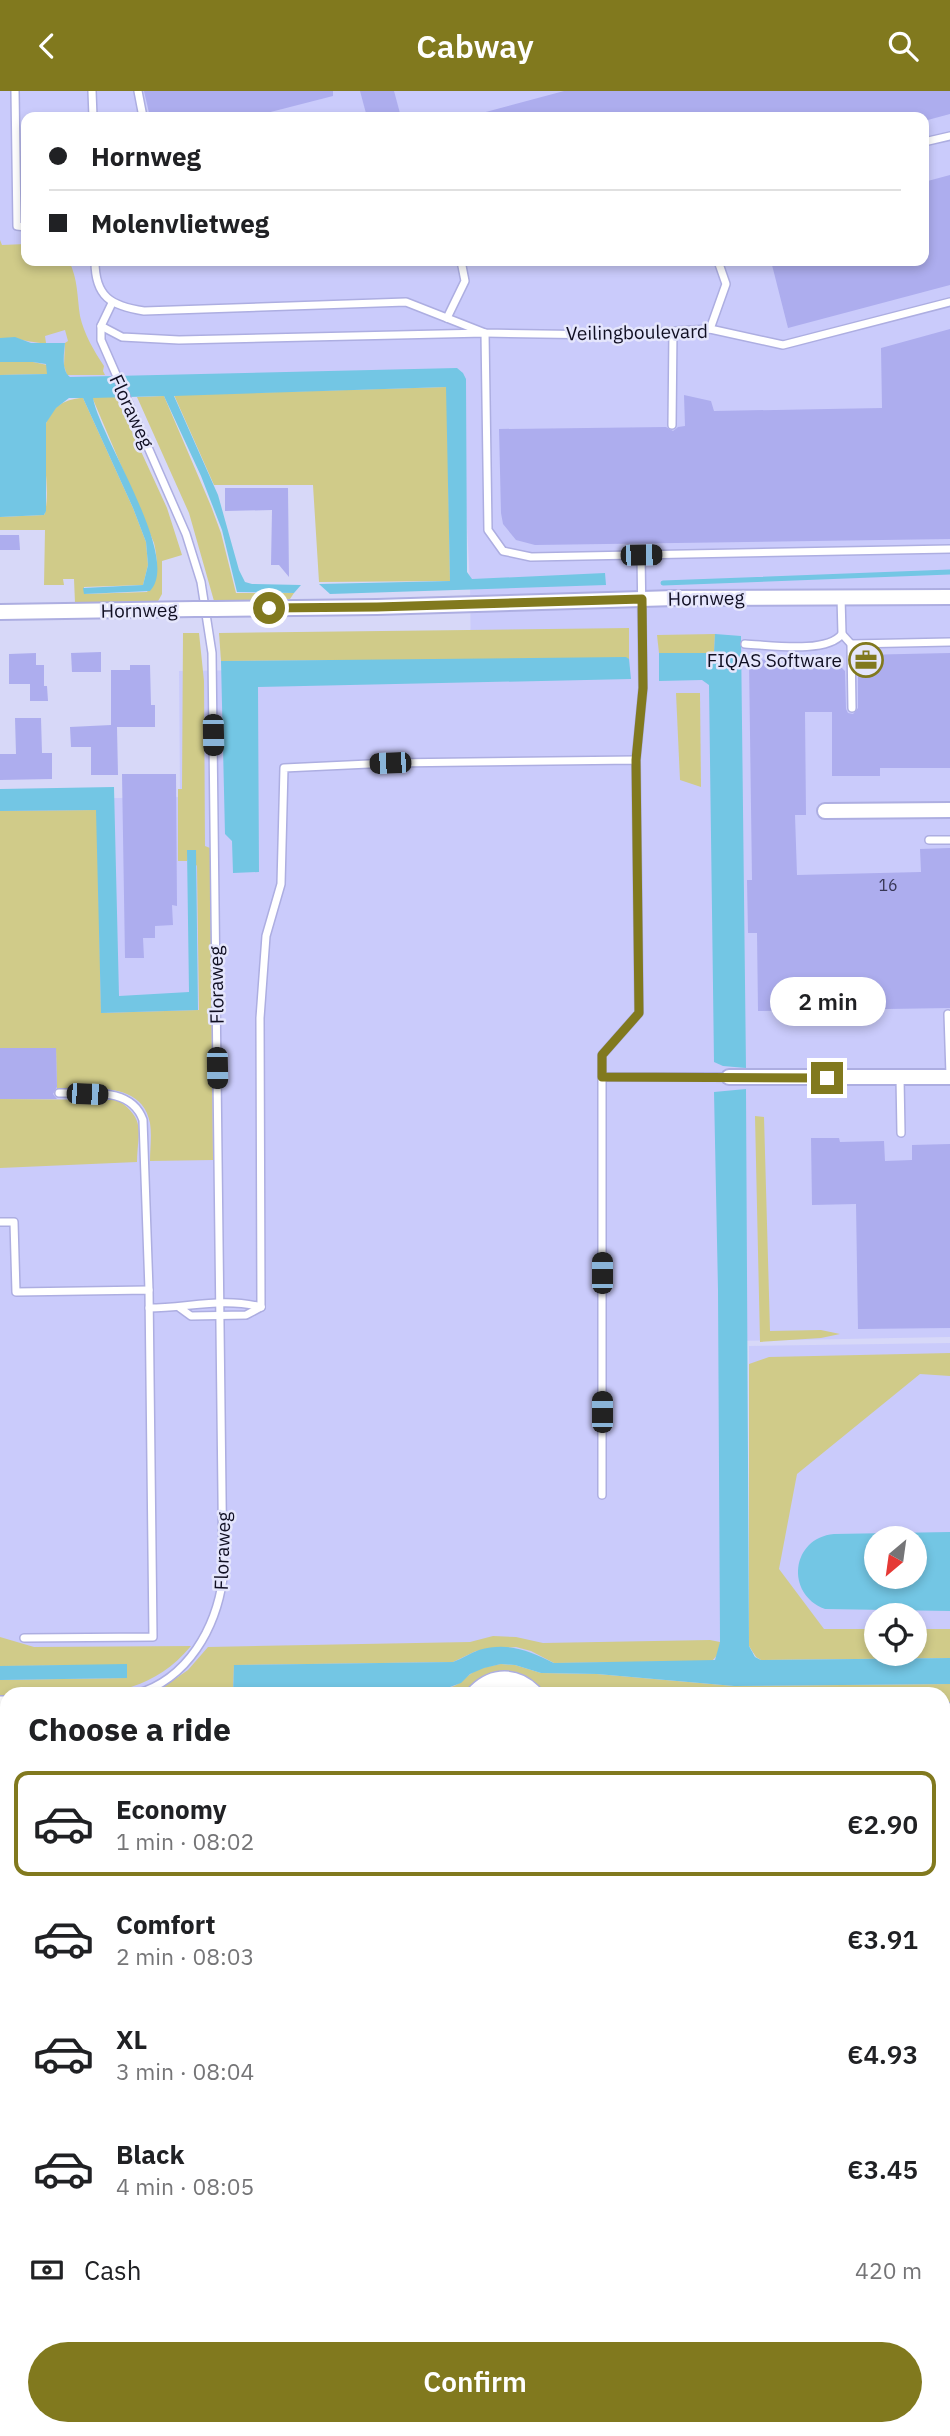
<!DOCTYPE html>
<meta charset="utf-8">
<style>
:root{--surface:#fff;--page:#f6f6f6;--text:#202124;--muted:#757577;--line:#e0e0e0;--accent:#81791e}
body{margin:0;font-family:"IBM Plex Sans",sans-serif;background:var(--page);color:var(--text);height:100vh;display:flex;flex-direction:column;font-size:26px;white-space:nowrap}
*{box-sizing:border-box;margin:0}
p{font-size:23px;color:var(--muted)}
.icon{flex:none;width:38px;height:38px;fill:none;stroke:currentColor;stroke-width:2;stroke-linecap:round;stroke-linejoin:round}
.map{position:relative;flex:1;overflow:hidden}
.panel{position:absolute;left:0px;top:1596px;width:950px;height:749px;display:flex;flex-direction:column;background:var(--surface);border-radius:21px 21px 0 0;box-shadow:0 4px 10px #0003}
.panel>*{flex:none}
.guide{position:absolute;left:21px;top:21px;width:908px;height:154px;border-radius:14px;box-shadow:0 4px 10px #0003;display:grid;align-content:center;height:154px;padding:0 28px;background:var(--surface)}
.needle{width:46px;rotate:209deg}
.tools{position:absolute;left:864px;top:1435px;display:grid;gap:14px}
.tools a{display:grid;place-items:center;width:63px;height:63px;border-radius:50%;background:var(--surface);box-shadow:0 4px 10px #0003;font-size:35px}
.end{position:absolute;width:32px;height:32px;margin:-16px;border:9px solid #81791e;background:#fff;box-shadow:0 0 0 4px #fff}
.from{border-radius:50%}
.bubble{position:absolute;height:49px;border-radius:24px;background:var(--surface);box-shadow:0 4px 10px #0003;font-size:23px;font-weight:600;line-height:49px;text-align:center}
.car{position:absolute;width:21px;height:42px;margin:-21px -10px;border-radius:9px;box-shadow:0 0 5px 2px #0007;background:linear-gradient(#222 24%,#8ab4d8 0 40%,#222 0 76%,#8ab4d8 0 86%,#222 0)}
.guide b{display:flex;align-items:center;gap:24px;height:66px;font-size:26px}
.guide b+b{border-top:2px solid var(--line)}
.guide i{width:18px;height:18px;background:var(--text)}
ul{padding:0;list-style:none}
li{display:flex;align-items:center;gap:21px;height:105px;margin:0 14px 10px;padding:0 14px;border:4px solid transparent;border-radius:14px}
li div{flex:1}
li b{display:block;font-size:26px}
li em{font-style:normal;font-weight:600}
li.selected{border-color:var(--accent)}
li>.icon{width:63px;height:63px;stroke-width:1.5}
h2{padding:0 28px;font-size:32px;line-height:84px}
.pay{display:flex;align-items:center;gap:18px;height:77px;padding:0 28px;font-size:26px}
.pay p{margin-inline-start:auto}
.primary-button{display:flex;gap:14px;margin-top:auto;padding:14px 28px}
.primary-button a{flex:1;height:80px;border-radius:42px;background:var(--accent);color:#fff;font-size:28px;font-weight:600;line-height:80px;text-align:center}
header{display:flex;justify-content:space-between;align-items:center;height:91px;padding:0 28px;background:var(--accent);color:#fff;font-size:32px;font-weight:600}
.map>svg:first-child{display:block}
.built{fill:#cacbfb;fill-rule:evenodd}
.green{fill:#d0cb89}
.water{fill:#73c6e4;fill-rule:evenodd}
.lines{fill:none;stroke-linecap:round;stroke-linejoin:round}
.stream{stroke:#73c6e4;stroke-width:5}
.building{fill:#adadee}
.lane-casing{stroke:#adaee1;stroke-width:10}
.street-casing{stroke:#adaee1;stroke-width:18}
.secondary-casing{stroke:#adaee1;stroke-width:24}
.lane{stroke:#fff;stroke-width:7}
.street{stroke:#fff;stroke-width:14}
.secondary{stroke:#fff;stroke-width:21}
.street-bridge-casing{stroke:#adaee1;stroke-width:18;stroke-linecap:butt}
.street-bridge{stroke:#fff;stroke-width:14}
.route{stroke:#81791e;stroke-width:9}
.labels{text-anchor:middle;stroke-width:5;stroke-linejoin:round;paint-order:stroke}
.number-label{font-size:16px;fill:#373655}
.street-label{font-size:19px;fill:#100f22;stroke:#e5e6fc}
.poi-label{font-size:19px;fill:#100f22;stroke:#e5e6fc;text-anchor:end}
</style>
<header><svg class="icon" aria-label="back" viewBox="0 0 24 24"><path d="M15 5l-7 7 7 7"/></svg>Cabway<svg class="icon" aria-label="search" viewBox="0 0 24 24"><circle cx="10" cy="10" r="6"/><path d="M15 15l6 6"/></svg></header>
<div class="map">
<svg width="950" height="2345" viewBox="0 0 950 2345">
<rect width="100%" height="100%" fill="#d7d8f8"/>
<g class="built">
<path d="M0,0H950V1246L732,1250L735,1584L511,1567L457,1603H7V2338H481V2345H0V709L180,706L179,580L471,576L470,493L459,279L0,310ZM26,26H924V170H26Z"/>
<path d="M950,1252V1567L752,1562L749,1255ZM877,1447H915V1486H877ZM877,1524H915V1563H877Z"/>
</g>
<g class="green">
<path d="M0,149L2,154L26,153V170H69C78,188 77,205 80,225C84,243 94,260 104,275L103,280L105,284H67L64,275L65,252L68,250L65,239L45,245L46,252C30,252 16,246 0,247Z"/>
<path d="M0,271H33L47,274V283L0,284Z"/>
<path d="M447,296L450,490L319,491L313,394H214L174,304Z"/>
<path d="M164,305L211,415L221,442L236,502H294L290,508L214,510L189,422L137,306Z"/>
<path d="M92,306H116L167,417L182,464L162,470V503L157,512H75L74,488H63L64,494H44L45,439H0V426L44,424L45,422C51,393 40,362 46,333C49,316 68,307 83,307L133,417L146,451L148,474L143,494L84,496V503L147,501C159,486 158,470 154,452Z"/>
<path d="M629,537V568L221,570L219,542Z"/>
<path d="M183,542H199L204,590L205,755L210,757L213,1069L150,1070C150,1058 152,1044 150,1032C142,989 88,998 57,998L56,957H0V720L97,719L101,922L199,919L197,775L188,764L187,770H178V698H182Z"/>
<path d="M715,543L714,562H659L657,544Z"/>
<path d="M676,602H700L701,696L680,689Z"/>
<path d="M0,1008L118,1009C146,1029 138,1039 137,1071L0,1077Z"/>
<path d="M755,1025L764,1026L770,1240L821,1239L840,1243L821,1247L760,1251Z"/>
<path d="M950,1262V1285L920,1283L797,1383L779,1478L824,1538H877V1563H915V1538H950V1567L761,1569L756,1566L749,1555V1273L769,1266Z"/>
<path d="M493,1545L516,1546L543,1552L710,1549L720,1551L719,1562L712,1570L554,1572L531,1560L516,1556L476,1560L453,1571L234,1574L233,1603H153L188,1579L208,1556L470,1551Z"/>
<path d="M0,1546L34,1556L191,1555C141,1615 77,1603 7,1603V1606L0,1605V1589L126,1587L127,1574L0,1575Z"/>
<path d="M501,1573L515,1574L541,1582L597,1583L734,1595L950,1593V1615H943V1603H544L530,1590L484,1587L463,1603H257L447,1597C459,1595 463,1588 472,1582C481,1576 491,1575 501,1573Z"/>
</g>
<g class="water">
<path d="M15,246L31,252H65C64,263 61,279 70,286L457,277L463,282L466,288L467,481L472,488L605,482L606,494L330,503L319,493L450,490L446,296L174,305L218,404L239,479L245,491L252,493L301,494L294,502L237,501L222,439L201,385L164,305L93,307C100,347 182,467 150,500L84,503L83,497L143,494L148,474L146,451L133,417L83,307H69L56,317L46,332V420L44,424L0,426V284L47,283L46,273L33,271H0V247Z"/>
<path d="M715,543L741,545L746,977L723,975L714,971L709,594L702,589L659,590V562H714Z"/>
<path d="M626,566L629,568L631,588L258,596L259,781L233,782L232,750L225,743L221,570Z"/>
<path d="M114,696L119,905L189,901L187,759H196L198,919L101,922L96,719L0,720V698Z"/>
<path d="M746,998L749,1555L755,1566L761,1569L950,1567V1593L734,1595L597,1583L541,1582L515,1574L501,1573L484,1577L470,1583L461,1592L447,1597L233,1603L234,1574L453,1571C462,1568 470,1562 479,1559C507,1551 529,1559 554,1572L715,1569L720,1551L718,1199L714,1001Z"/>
<path d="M950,1441V1520L825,1518C785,1503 791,1447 834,1443ZM877,1447H915V1486H877Z"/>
<path d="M127,1573V1587L0,1589V1575Z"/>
<path d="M534,2338H649L650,2345H534Z"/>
</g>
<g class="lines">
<path class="stream" d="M663,492L950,481"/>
</g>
<g class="building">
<path d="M144,0H333V5L251,26H150Z"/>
<path d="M360,0H394L401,26H367Z"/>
<path d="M564,0H950V23L924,30V26H482V22Z"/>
<path d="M950,84V194L788,237L771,170H924V91Z"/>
<path d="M950,238V448L535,454L516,449L503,433L501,422L499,338L666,336L673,340L678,336L685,335L684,304L711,310L714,320L882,317L881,257Z"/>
<path d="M225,397H288L289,486L279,474H271L272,419L225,420Z"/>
<path d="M0,444H19L20,459H0Z"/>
<path d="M101,561V581H72L71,562Z"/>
<path d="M36,562V574H44V595H47L48,610H30V593H9V563Z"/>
<path d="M950,562V677H880V685H832V621H805L806,724H795L797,784L921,781L920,758L950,757V917L758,920L757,842H748L747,789H752L749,569L784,568L787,571H799L801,568L832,567L845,580L846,618L848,622L853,623L858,617V564Z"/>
<path d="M130,574H150L151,614H155V636H117L118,684H91V656H71L70,636L111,634V579H130Z"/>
<path d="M15,627H41L42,662H52V688L0,689V663H16Z"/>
<path d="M122,683H176L177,815L172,814L173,834L155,835V847H143L144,867H125Z"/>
<path d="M0,957H56L57,996L53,1003L57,1008H0Z"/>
<path d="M811,1047H839L840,1051L884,1050L885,1070L912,1069V1054L950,1053V1237L858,1238L856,1113L812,1114Z"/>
</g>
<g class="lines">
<g class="lane-casing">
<g id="lane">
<path d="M15,0L17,135L26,136"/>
<path d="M92,0L93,26"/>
<path d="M138,0L143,26"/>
<path d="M924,51L950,45"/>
<path d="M95,170C95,206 111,215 144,220L406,211L485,242L606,244L710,238L783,254L950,211"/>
<path d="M112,212L101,235V249L186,443L201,491L212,562L223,1487C216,1537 188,1588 136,1603"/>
<path d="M447,227L465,190L461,170"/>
<path d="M101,235L122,246L179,249L485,242L488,439L503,460L531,466L950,458"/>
<path d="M710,238L726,193L718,170"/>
<path d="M672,334L673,240"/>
<path d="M841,506L842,543L851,553L852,617"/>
<path d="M745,553C769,554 827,563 842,543"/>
<path d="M851,553L950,551"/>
<path d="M636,669L643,597L641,464"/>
<path d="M929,749H950"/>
<path d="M948,923L950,984"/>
<path d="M602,986H729"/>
<path d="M900,987L901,1042"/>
<path d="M59,1002C88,1003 131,995 143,1029L149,1199"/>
<path d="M0,1131H14L16,1201L149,1199L153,1546L24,1547"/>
<path d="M261,1216L260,927L266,845L281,793L284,677L390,672L636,669L639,922L602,964V1404"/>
<path d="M149,1217C187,1217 223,1206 261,1216"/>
<path d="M180,1217L191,1225L246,1224L261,1216"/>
<path d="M0,1784H7"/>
<path d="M182,2338V2345"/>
</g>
</g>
<g class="street-casing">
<g id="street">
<path d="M215,518L377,516L675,507L950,506"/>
<path d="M0,521L195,518"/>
<path d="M825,720L950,719"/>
<path d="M729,986H950"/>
<path d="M518,2338V2345"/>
</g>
</g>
<g class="secondary-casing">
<g id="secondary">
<path d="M478,1603C494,1587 515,1587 531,1603"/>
<path d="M0,1616H7"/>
<path d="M943,1623H950"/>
<path d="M0,1642H7"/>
</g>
</g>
<use href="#lane" class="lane"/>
<use href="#street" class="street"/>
<use href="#secondary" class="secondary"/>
<g class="street-bridge-casing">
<path id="street-bridge" d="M195,518H215"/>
</g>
<use href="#street-bridge" class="street-bridge"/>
</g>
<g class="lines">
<path class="route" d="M269,517L377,516L642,508L643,597L636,669L639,922L602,964V986L827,987"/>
</g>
<defs>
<g id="office-ring" transform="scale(1.75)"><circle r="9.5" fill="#e5e6fc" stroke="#81791e" stroke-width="1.5"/><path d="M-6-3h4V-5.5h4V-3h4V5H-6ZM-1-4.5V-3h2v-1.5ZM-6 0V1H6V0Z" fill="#81791e"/></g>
</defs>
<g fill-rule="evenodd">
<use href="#office-ring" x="866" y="569"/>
</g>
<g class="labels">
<g class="number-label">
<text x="888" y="800">16</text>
</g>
<g class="street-label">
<text transform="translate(637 241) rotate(-1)" y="7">Veilingboulevard</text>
<text transform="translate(132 320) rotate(65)" y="7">Floraweg</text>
<text transform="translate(706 507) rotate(-1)" y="7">Hornweg</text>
<text transform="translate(139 519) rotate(-1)" y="7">Hornweg</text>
<text transform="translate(216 894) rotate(-91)" y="7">Floraweg</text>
<text transform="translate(222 1460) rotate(-88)" y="7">Floraweg</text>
</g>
<g class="poi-label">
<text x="842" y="576">FIQAS Software</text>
</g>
</g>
</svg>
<div class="tools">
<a><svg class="needle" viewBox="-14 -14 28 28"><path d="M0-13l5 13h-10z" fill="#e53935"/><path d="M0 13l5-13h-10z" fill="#757577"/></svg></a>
<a><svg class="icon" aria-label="locate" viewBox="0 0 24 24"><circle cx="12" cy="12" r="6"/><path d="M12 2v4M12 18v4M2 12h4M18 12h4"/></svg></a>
</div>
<i class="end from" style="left:269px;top:517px"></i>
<i class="end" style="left:827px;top:987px"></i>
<div class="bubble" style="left:770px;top:886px;width:116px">2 min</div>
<i class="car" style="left:641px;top:464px;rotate:89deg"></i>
<i class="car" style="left:213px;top:644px;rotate:179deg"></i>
<i class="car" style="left:390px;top:672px;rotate:268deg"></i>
<i class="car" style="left:217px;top:977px;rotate:179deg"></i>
<i class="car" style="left:87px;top:1003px;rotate:92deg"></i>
<i class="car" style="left:602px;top:1182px;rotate:0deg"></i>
<i class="car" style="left:602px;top:1321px;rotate:0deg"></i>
<div class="guide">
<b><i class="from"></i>Hornweg</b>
<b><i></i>Molenvlietweg</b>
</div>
<section class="panel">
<h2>Choose a ride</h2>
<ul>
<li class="selected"><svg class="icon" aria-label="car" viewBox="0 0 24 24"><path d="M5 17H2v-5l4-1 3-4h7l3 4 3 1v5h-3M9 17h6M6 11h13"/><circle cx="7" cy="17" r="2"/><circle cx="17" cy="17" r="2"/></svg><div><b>Economy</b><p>1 min · 08:02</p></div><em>€2.90</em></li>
<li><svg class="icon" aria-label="car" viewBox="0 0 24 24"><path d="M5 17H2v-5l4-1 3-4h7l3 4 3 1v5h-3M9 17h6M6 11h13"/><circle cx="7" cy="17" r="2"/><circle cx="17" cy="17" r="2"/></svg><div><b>Comfort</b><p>2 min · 08:03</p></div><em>€3.91</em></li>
<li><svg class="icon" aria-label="car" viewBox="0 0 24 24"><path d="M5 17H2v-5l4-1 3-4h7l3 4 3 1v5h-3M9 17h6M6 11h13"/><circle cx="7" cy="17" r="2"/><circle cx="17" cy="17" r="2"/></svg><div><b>XL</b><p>3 min · 08:04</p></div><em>€4.93</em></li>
<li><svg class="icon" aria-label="car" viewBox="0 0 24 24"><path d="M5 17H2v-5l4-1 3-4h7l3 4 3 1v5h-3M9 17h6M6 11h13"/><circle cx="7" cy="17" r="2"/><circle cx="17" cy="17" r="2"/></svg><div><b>Black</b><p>4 min · 08:05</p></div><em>€3.45</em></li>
</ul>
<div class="pay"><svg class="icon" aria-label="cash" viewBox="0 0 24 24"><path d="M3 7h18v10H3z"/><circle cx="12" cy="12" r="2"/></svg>Cash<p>420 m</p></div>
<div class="primary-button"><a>Confirm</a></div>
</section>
</div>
